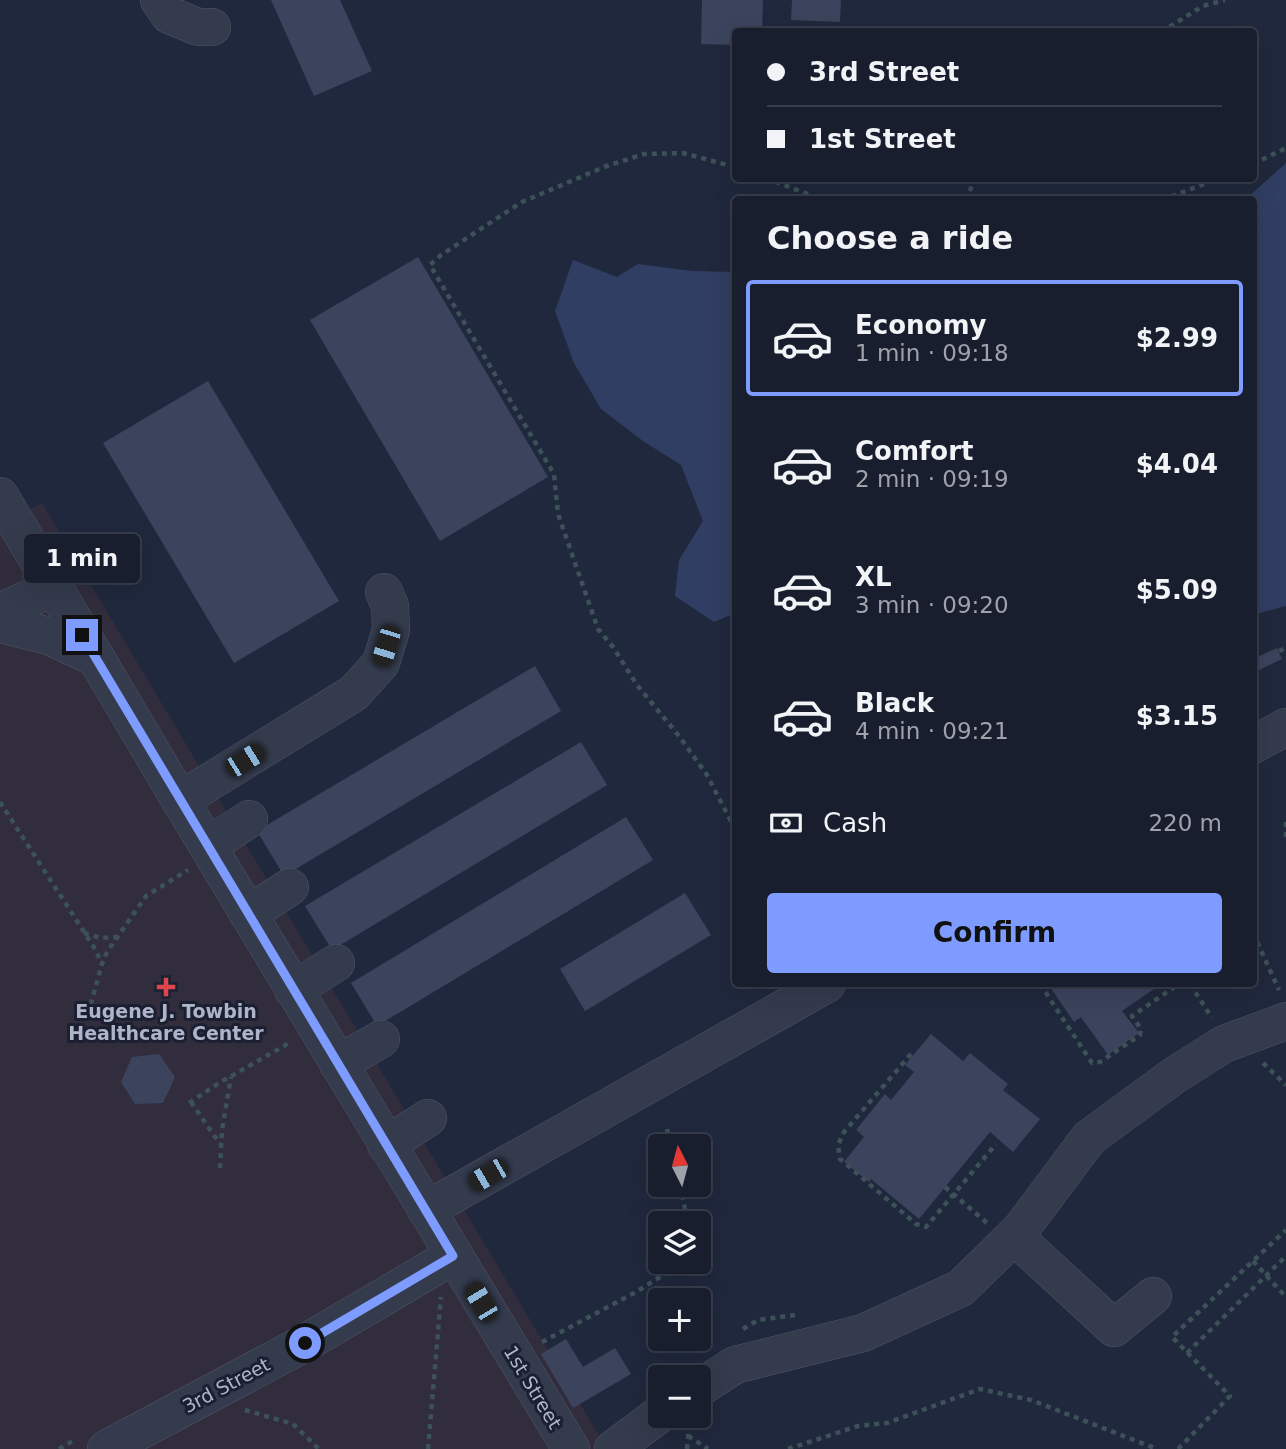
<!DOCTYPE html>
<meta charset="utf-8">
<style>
:root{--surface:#181e2e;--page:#252b3a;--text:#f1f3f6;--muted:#9fa2aa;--line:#363c4a;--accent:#7e9cff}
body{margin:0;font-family:"DejaVu Sans",sans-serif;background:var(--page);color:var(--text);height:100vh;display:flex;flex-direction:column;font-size:26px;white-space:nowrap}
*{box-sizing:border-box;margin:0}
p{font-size:23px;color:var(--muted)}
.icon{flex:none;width:38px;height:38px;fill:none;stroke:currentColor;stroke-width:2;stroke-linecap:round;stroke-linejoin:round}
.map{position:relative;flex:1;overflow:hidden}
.drawer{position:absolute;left:732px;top:196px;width:525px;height:791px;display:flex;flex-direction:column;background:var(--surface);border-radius:7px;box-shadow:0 7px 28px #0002,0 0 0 2px var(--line)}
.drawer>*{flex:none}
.banner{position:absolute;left:732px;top:28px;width:525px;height:154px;border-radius:7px;box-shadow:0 7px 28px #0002,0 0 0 2px var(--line);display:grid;align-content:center;height:154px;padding:0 35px;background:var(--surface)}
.needle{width:46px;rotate:354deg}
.controls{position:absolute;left:648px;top:1134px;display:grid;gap:14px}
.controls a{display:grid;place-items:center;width:63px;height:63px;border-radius:7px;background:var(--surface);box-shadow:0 7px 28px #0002,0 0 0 2px var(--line);font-size:35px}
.end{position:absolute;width:32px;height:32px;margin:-16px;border:9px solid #7e9cff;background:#111;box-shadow:0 0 0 4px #111}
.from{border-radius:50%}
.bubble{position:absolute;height:49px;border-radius:7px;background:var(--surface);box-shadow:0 7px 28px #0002,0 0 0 2px var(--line);font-size:23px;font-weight:800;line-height:49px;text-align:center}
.car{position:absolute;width:21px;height:42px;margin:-21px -10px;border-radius:9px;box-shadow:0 0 5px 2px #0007;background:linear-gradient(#222 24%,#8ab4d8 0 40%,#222 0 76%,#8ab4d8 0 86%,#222 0)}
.banner b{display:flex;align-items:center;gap:24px;height:66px;font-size:26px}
.banner b+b{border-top:2px solid var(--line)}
.banner i{width:18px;height:18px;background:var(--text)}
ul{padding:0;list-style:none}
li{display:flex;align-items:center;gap:21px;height:116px;margin:0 14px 10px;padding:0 21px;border:4px solid transparent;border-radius:7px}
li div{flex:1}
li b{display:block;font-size:26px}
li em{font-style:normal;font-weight:800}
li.current{border-color:var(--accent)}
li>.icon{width:63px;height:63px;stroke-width:1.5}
h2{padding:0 35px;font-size:32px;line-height:84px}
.pay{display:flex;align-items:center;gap:18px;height:77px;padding:0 35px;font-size:26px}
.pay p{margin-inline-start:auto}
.button{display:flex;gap:14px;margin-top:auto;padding:14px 35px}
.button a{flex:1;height:80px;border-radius:7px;background:var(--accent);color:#111;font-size:28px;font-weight:800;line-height:80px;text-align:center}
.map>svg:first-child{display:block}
.medical{fill:#312d3d}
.water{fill:#313e63}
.building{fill:#3c445d}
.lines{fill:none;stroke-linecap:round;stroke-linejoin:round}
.minor-casing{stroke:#4f5568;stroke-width:38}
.path{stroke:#3d5258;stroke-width:4.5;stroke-dasharray:5 5;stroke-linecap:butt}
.minor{stroke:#343b4d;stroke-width:37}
.route{stroke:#7e9cff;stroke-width:9}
.health-dot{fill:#e0444e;stroke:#1a2032;stroke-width:2.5}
.labels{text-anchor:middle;stroke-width:6;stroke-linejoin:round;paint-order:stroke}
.poi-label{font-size:19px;font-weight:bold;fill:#afb5c9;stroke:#1a2032}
.street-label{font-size:19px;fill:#afb5c9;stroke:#1a2032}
</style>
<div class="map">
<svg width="1286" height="1449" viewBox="0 0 1286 1449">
<rect width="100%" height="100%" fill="#20283d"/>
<path class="medical" d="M42,503L607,1449H0V525Z"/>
<g class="water">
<path d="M1286,163V606L1253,615V200L1246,199Z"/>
<path d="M573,260L617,277L638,264L692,271L735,272V613L714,622L675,596L679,560L703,521L681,465L643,441L601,409L574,363L555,311Z"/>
</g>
<g class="building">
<path d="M271,0H340L372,71L314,96Z"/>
<path d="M702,0H763L762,32H735V45L701,44Z"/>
<path d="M792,0H841L840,22L791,20Z"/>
<path d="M418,257L548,477L440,541L310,320Z"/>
<path d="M208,381L339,601L234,663L103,443Z"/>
<path d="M1277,648L1282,659L1253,673V659Z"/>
<path d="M535,666L561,711L284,876L257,831Z"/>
<path d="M581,742L607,785L332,950L305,906Z"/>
<path d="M626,817L653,860L377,1026L351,983Z"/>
<path d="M685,893L711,935L585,1011L560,969Z"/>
<path d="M1048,984H1161L1122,1011L1139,1033L1108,1055L1081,1017L1074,1022Z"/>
<path d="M931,1034L963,1061L970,1053L1008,1084L1003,1090L1040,1119L1013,1152L990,1132L919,1219L871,1179L869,1182L844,1162L864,1137L856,1130L885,1094L891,1100L914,1072L905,1065Z"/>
<path d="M159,1054L175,1077L163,1103L135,1104L121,1082L132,1057Z"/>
<path d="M566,1339L583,1367L615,1348L631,1374L573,1408L541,1354Z"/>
</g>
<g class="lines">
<g class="minor-casing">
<g id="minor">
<path d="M159,0L169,15L198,27H212"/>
<path d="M0,496L180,800L571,1449"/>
<path d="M0,612L54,587"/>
<path d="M0,624L49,636L96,658"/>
<path d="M1253,745L1286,727"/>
<path d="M180,800L354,693L381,663L391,630L390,606L384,592"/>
<path d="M208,846L249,819"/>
<path d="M248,914L290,887"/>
<path d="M293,990L336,963"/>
<path d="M338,1064L381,1039"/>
<path d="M386,1145L428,1118"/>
<path d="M426,1210L827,984"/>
<path d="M1014,1236L1114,1328L1153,1296"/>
<path d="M698,1389L735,1365L863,1333L961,1288L1021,1229L1089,1138L1175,1075L1224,1044L1286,1021"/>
<path d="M106,1449L305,1343L453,1256"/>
<path d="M613,1449L660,1414"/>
</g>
</g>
<g class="path">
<path d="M1161,32L1203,6L1225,0"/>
<path d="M1253,164L1286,148"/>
<path d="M735,167L683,153L644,154L604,167L522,202L441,255L430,265L554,474L558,514L598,629L613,647L637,685L679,736L707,775L735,829"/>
<path d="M766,178L823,200"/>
<path d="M965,200L976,178"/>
<path d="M1162,200L1220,178"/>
<path d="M1279,651L1286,648"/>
<path d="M0,802L95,949L102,964"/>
<path d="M1286,822V842"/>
<path d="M84,933L101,938L117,937"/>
<path d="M1253,933L1279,990"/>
<path d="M1040,984L1092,1063L1100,1062L1140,1035L1141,1029L1132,1016L1179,984"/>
<path d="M1190,984L1212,1018"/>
<path d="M88,1014L102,964L107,952L146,896L188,870"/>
<path d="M911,1054L844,1132L838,1145L840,1159L916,1224L926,1227L996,1144"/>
<path d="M1263,1063L1286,1085"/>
<path d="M191,1102L220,1144"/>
<path d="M189,1103L219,1083L291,1042"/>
<path d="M667,1129L671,1146"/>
<path d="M220,1168L222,1130L231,1077"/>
<path d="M680,1185L688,1223"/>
<path d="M945,1187L987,1223"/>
<path d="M1253,1261L1286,1297"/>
<path d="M743,1329L758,1320L795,1315"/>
<path d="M542,1342L636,1292L684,1262"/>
<path d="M1187,1353L1286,1256"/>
<path d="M650,1384L672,1369"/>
<path d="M245,1410L293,1424L319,1449"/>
<path d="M688,1436L708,1449"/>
<path d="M59,1449L76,1439"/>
<path d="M428,1449L441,1297"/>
<path d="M687,1449L689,1427"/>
<path d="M788,1449L858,1426L887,1423L980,1389L1031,1400L1157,1449"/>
<path d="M1178,1449L1230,1396L1172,1337L1286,1230"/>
</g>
<use href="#minor" class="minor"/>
</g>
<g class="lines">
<path class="route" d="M82,635L453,1256L305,1343"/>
</g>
<path class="health-dot" d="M162.5 976.5h7v7h7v7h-7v7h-7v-7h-7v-7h7z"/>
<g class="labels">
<g class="poi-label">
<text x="166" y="1018">Eugene J. Towbin<tspan x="166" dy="22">Healthcare Center</tspan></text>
</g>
<g class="street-label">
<text transform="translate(226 1385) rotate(-28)" y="7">3rd Street</text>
<text transform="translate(533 1387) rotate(59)" y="7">1st Street</text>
</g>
</g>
</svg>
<div class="controls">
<a><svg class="needle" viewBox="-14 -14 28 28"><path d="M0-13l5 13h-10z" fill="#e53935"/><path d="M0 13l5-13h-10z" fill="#9fa2aa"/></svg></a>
<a><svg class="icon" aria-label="layers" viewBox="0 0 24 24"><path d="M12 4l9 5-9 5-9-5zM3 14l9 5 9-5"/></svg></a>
<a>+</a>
<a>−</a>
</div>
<i class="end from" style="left:305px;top:1343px"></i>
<i class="end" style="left:82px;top:635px"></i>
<div class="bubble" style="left:24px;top:534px;width:116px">1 min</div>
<i class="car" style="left:386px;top:646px;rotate:197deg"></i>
<i class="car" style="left:245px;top:760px;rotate:58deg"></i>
<i class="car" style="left:488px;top:1175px;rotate:240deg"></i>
<i class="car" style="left:481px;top:1302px;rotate:329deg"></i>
<div class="banner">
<b><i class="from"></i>3rd Street</b>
<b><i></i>1st Street</b>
</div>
<section class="drawer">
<h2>Choose a ride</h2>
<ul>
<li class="current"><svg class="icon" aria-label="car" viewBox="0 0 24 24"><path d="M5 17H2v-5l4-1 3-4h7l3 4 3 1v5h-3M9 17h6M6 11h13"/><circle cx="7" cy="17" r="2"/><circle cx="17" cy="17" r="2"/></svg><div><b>Economy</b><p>1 min · 09:18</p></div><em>$2.99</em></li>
<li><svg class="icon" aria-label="car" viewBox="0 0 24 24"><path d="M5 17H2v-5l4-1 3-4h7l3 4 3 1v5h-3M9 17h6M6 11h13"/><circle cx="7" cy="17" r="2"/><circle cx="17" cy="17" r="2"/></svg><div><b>Comfort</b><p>2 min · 09:19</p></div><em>$4.04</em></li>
<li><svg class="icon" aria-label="car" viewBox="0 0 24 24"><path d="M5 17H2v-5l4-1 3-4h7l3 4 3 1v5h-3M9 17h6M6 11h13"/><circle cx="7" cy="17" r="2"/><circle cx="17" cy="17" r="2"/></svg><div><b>XL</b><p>3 min · 09:20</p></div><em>$5.09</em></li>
<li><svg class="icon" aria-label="car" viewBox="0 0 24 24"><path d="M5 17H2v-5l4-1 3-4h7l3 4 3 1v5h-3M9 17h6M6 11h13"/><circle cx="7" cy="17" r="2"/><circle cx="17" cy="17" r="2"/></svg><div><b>Black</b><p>4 min · 09:21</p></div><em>$3.15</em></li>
</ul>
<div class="pay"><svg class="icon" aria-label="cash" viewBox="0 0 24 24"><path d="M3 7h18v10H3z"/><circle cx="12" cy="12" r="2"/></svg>Cash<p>220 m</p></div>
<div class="button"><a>Confirm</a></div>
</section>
</div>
